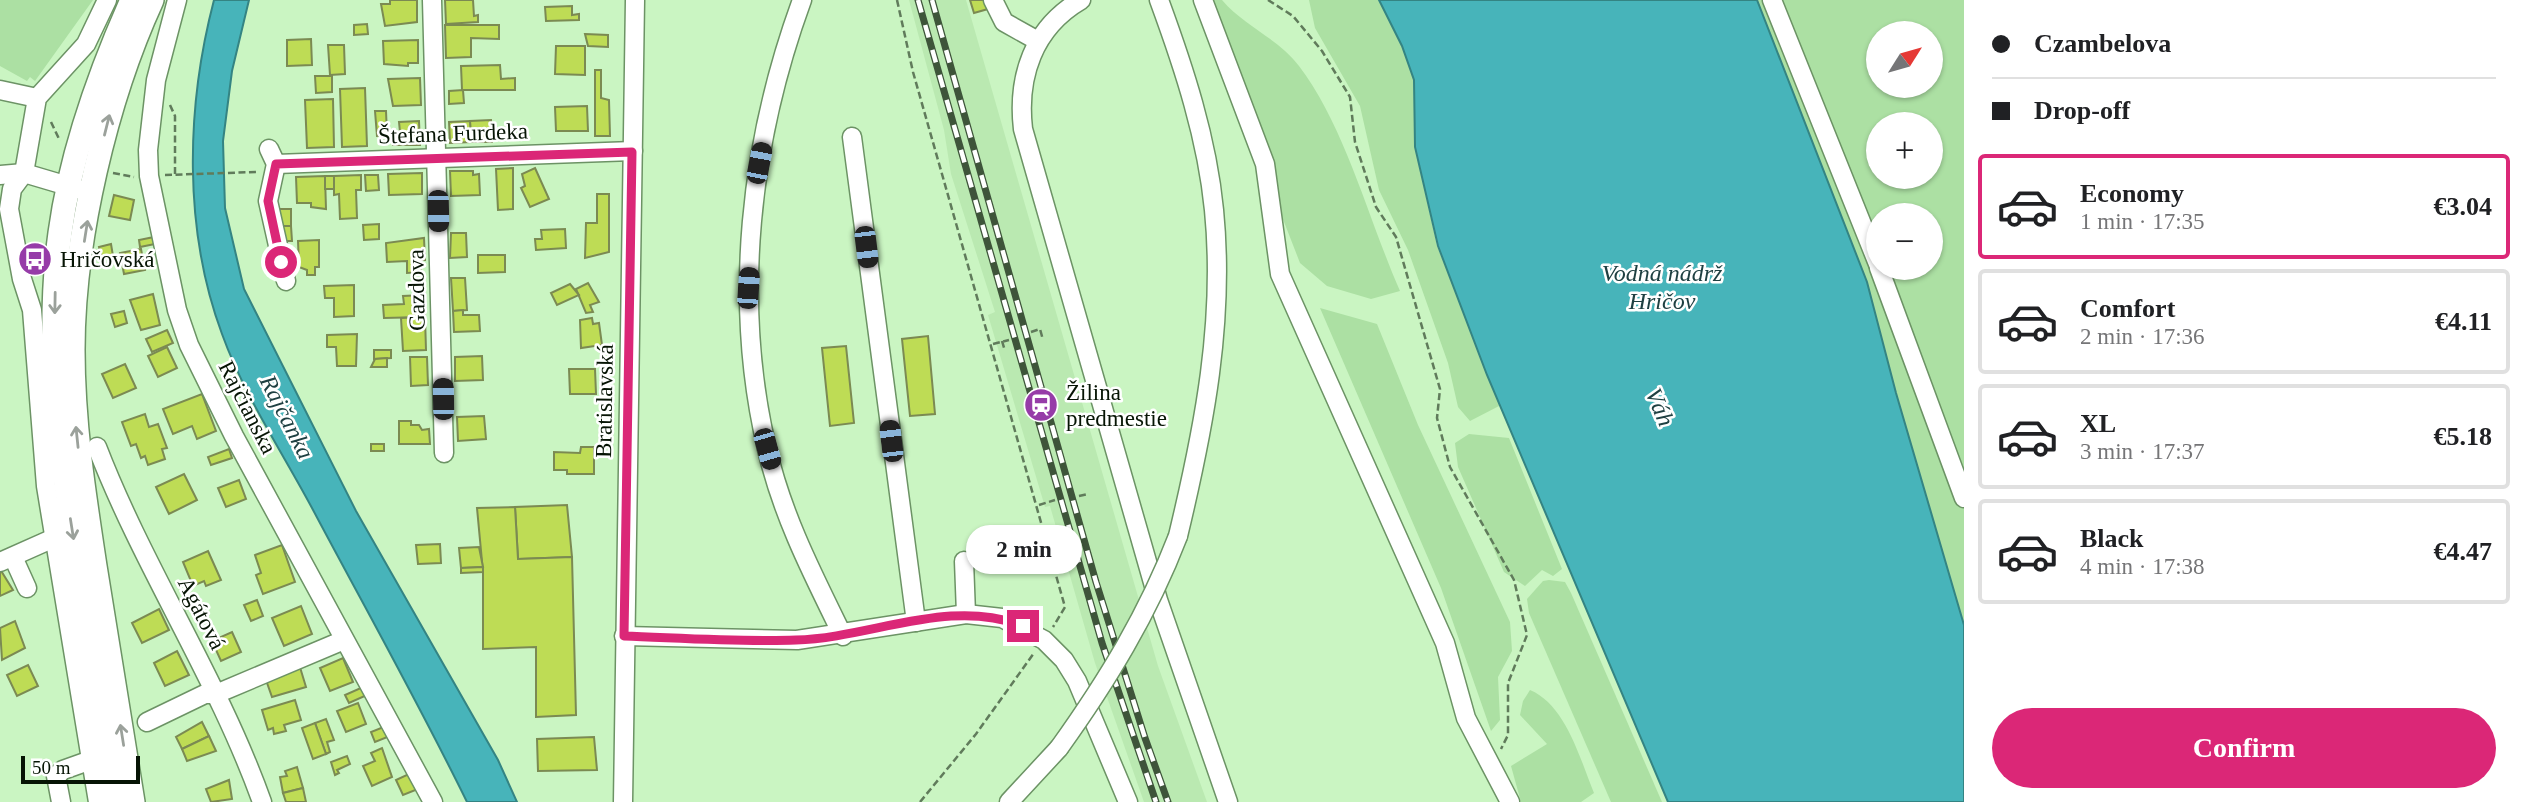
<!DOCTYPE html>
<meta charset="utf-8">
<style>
:root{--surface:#fff;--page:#f6f6f6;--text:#202124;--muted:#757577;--line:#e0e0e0;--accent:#db2777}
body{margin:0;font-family:Georgia,serif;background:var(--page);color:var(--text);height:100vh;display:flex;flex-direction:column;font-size:26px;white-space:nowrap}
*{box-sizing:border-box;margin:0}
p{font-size:23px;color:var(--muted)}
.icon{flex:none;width:38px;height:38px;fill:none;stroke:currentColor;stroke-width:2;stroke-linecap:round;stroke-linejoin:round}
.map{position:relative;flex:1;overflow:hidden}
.drawer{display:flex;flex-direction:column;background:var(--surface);width:560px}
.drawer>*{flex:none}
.banner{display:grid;align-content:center;height:154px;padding:0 28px;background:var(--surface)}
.needle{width:46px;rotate:53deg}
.tools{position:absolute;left:1866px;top:21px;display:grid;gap:14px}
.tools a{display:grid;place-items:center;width:77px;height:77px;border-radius:50%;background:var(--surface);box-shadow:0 2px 5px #0004;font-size:35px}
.scale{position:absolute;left:21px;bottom:18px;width:119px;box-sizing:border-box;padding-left:7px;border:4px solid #061404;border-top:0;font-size:19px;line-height:24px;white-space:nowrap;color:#061404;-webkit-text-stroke:5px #fff;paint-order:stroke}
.end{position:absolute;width:32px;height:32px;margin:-16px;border:9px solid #db2777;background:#fff;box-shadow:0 0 0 4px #fff}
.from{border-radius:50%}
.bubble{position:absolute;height:49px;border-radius:24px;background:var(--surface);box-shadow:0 2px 5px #0004;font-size:23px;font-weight:600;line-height:49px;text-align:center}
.car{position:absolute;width:21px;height:42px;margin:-21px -10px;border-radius:9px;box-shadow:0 0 5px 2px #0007;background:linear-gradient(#222 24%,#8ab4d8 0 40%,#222 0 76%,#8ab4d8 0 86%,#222 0)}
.banner b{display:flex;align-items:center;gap:24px;height:66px;font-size:26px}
.banner b+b{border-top:2px solid var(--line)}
.banner i{width:18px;height:18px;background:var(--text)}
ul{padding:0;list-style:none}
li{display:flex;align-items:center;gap:21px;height:105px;margin:0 14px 10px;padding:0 14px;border:4px solid var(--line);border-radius:7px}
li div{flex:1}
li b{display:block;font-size:26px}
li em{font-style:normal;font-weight:600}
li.active{border-color:var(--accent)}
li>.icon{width:63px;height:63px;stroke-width:1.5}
.button{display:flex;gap:14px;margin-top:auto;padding:14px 28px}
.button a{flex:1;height:80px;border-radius:42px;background:var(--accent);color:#fff;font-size:28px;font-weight:600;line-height:80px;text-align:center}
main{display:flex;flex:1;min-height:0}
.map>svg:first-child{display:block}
.built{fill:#bae9b1}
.green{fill:#ace0a3;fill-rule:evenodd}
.water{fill:#47b4ba;stroke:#348483;stroke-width:2}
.building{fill:#bedc55;stroke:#7b8a52;stroke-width:2}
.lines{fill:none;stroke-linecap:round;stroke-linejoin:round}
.minor-casing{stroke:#6c9365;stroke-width:21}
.major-casing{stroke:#6c9365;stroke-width:26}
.path{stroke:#607b5b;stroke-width:2.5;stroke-dasharray:7 3.5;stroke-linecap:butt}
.minor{stroke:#fff;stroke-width:18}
.major{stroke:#fff;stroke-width:23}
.rail-casing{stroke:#3e543a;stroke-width:7}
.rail{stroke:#fff;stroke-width:4.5;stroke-dasharray:13;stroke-linecap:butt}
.minor-bridge-casing{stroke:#6c9365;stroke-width:21;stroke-linecap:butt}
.minor-bridge{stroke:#fff;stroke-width:18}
.oneway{stroke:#9ba19b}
.route{stroke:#db2777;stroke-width:9}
.labels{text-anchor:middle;stroke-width:5;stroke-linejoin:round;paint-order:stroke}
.street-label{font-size:23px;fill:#061404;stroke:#fff}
.poi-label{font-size:23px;fill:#061404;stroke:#fff;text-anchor:start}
.water-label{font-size:24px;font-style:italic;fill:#1f4042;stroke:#fff}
</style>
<main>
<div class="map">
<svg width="1964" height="802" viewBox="0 0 1964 802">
<rect width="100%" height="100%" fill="#caf5c2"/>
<path class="built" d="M909,0H966L1158,666L1207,802H1144L1095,663L1050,506L1045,507L988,315L995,312L951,174L944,130Z"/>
<g class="green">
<path d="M0,0H93L35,81L30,77L27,81L0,66Z"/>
<path d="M1198,0H1222C1244,26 1279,39 1299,66C1345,126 1369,221 1400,291L1371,299L1327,286L1300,263Z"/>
<path d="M1309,0H1379L1402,46L1414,80L1415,147L1437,246L1501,405L1470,421L1458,407L1448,363L1408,250L1379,190L1360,106L1315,28Z"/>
<path d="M1757,0H1964V625L1896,393L1867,282ZM1878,33H1930V86H1878ZM1878,124H1930V177H1878ZM1878,215H1930V268H1878Z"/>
<path d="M1320,308L1377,324L1418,425L1510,622L1512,651L1498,677L1500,720L1491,731L1441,588Z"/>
<path d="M1469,434L1509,438L1562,569L1553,576L1542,570L1525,586L1504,572L1458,467L1455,443Z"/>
<path d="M1549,580L1565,582L1571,593L1662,802H1611L1529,613L1527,599L1543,581Z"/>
<path d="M1530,690C1566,705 1580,759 1594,793L1581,802H1521L1511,766L1547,744L1520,715L1523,701Z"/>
</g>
<g class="water">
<path d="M214,0H249L232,71L223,141L225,208L244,289L356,511L498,760L517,802H467C418,702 364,606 312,508C281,450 244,395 222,334C183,229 186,107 214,0Z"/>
<path d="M1379,0H1757L1867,282L1896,393L1964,625V802H1668L1487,375L1438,246L1415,147L1414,80L1402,46Z"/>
</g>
<g class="building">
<path d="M390,0H417V22L385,26L381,4H390Z"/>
<path d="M445,0H473L474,16L478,15V22L446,24Z"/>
<path d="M970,0H985L988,9L974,13Z"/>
<path d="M572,6V15L579,14V20L546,21L545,7Z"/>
<path d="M367,24L368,34L354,35V25Z"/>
<path d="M445,25H499V39L471,38V57L446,58Z"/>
<path d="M585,34L608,35V47L588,46Z"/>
<path d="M311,39L312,65L287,66V40Z"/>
<path d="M418,40V63H408V66L384,64L383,41Z"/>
<path d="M328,45H344L345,74L330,75Z"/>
<path d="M556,46H585V75L555,74Z"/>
<path d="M500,65L501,79L515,78V90H462L461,66Z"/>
<path d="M595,70H601V98L609,100L610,136H595Z"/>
<path d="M315,76H332V92L316,93Z"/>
<path d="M420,78L421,105L393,106L388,79Z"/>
<path d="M365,88L367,146L342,147L340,89Z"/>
<path d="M463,90L464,103L449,104V91Z"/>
<path d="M333,99L334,147L307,148L305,100Z"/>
<path d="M587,106L588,131H556L555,107Z"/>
<path d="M375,111H386L387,135L377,136Z"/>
<path d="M491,120L492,142H471L470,121Z"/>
<path d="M419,121L420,145H393L392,132H400L399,122Z"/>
<path d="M470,121L471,142L450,143L449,122Z"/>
<path d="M513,168V209L498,210L496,169Z"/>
<path d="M535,168L549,199L530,207L521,188L525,186L522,174Z"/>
<path d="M450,171H473V175L479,174L480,195L451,196Z"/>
<path d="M422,173V194L389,195L388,174Z"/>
<path d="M361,175V190H356L357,218L340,219L339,194L334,195V176Z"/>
<path d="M365,175H378L379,190L366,191Z"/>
<path d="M325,176L326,209L311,207V203H297L296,177Z"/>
<rect x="325" y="176" width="9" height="13"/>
<path d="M597,194H609V252L585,258L586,223H597Z"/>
<path d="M114,195L134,200L130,220L109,216Z"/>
<path d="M279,209H291V226H280Z"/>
<path d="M379,224V239L364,240L363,225Z"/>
<path d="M282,226H291L292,241H282Z"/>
<path d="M565,229L566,248L536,250L535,239H542L541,230Z"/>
<path d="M451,233H466L467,257L450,258Z"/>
<path d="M154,237L155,244L140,247L139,240Z"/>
<path d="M424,238L425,260H420L421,272L407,273V261L387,262L386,243Z"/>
<path d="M319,240V267H315V275H307V270L299,267L298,241Z"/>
<path d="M111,244L113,256L102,258L99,247Z"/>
<path d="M141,249L145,270L124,274L120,253Z"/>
<path d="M478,255H505V272L478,273Z"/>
<path d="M451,278H465L467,310L453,311Z"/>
<path d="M588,283L599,302L590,305L593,312L586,313L576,289Z"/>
<path d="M570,284L579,295L557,305L551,293Z"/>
<path d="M354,285V316L334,317V298H325L324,286Z"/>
<path d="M153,294L160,325L141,330L130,300Z"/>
<path d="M424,295L425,317L384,318L383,305L404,304L403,296Z"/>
<path d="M463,310V315H479L480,331L454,332L453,311Z"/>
<path d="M124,311L127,323L115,327L111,314Z"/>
<path d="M425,317L426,350L403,351L401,318Z"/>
<path d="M592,318L593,324L599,323L602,345L581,348L580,320Z"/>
<path d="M167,330L173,343L152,352L146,339Z"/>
<path d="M357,334L356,366H337L336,347H327V335Z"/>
<path d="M928,336L935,414L910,416L902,339Z"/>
<path d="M846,346L854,423L830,426L822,348Z"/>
<path d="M167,347L177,368L158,377L148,356Z"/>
<path d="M374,350H391V358L374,359Z"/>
<path d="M482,356L483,380L455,381V357Z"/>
<path d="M410,357H427L428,385L411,386Z"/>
<path d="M387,358V367H371L375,359Z"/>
<path d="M125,364L136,388L113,398L102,374Z"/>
<path d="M569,369H595L596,394H570Z"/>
<path d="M202,394L216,431L197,439L192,426L173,434L163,409Z"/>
<path d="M145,414L149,427L158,424L167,448L162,449L165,459L148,465L145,456L141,458L136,444L131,446L122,422Z"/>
<path d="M484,416L486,439L458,441L457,417Z"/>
<path d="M399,421H411V425H419L422,430L429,429L430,444H399Z"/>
<rect x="371" y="444" width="13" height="7"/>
<path d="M581,447H594V474H567V470H554V452L580,453Z"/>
<path d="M229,449L232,458L211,465L208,457Z"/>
<path d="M184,474L197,500L169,514L156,487Z"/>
<path d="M239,480L246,499L226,507L218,488Z"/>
<path d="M567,505L572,557L518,559L515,507Z"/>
<path d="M515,507L518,559L572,557L576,715L536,717V647L483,649V572L477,508Z"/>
<path d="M440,544L441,563L418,564L416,545Z"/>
<path d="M282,545L295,582L263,594L256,575L261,573L255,555Z"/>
<path d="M479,547L483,567L461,568L459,548Z"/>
<path d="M208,551L221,580L206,586L204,581L193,586L183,562Z"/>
<path d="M483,567V572L461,573V568Z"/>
<path d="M0,569L13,590L0,596Z"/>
<path d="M257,600L263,616L251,621L244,605Z"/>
<path d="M301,606L312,634L284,646L272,618Z"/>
<path d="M159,609L169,630L142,643L132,623Z"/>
<path d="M15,621L25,648L2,660L0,628Z"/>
<path d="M232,632L241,652L221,661L212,641Z"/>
<path d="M177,651L189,675L165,686L154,663Z"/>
<path d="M343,658L353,682L330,691L320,668Z"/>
<path d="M299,664L306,687L272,697L266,680Z"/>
<path d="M28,665L38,686L17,696L7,675Z"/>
<path d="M363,687L367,695L349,703L345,695Z"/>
<path d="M295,700L301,720L284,725L286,731L274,734L273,728L268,730L262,710Z"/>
<path d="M358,703L366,724L346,732L337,711Z"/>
<path d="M326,719L334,740L327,742L330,752L326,754L315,723Z"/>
<path d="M202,722L209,736L182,749L176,737Z"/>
<path d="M315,723L326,754L313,759L302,728Z"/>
<path d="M386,726L390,736L375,742L371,732Z"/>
<path d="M209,736L216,751L187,761L182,749Z"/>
<path d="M594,737L597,770L538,771L537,739Z"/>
<path d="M382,748L392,777L372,786L363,766L375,761L371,753Z"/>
<path d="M347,756L350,764L337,770L339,773L335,775L331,762Z"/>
<path d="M297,767L303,788L283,793L280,777L287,776L285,771Z"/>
<path d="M411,773L418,789L403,795L396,780Z"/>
<path d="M229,780L232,799L211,802L206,789Z"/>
<path d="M303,788L306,802H286L283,793Z"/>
</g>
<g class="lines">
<g class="minor-casing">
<g id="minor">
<path d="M177,0L156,80L148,150L149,176L177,310L189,345L234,436L433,802"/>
<path d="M432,0L444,453"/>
<path d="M802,0C750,142 732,301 767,449C782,515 813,575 843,636"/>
<path d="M993,0L1004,22L1038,41"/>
<path d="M1081,0C1033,28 1017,77 1023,129L1158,600L1228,802"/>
<path d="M1159,0C1184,68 1207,138 1214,210C1225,321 1204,428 1178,536"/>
<path d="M1203,0L1265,164L1280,274L1445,643L1466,718L1510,802"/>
<path d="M1772,0L1878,264"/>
<path d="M0,90L37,98"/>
<path d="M852,137L916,622"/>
<path d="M269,149L276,164L268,201L286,281"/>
<path d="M276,164L633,151"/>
<path d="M0,175L24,173L78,189"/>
<path d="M1879,268L1964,498"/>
<path d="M97,447C144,569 218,679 262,802"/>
<path d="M13,557L27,588"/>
<path d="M964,561L966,614"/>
<path d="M0,562L54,538"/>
<path d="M624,636L797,640L966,614L1002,618L1044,640L1064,660L1077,681L1128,802"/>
<path d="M147,722L205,694H216L344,640"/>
<path d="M61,802L56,776L63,770L91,760"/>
<path d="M98,802L46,486L32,310L22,279L9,209L12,189L24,173L37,98L86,44L107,0"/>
<path d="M623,802L635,0"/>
<path d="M1009,802L1059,748"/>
</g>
</g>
<g class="major-casing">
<g id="major">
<path d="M115,802C102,722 89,641 77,561C60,453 45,342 60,233C71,152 99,74 132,0"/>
<path d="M133,802C120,723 108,645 95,566C84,494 73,423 73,350C73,240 106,100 152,0"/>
</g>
</g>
<g class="path">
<path d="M897,0L913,72L1065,607L1053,627"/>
<path d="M1268,0L1293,16L1322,51L1350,97L1355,142L1376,207L1396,237L1440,389L1437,418L1450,467L1514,580L1527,635L1508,683V735L1501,749"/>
<path d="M170,105L175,116V174"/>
<path d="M51,122L60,141"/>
<path d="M113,173L134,177"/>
<path d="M165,175L256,172"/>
<path d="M1031,332L1040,329L1043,340"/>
<path d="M1002,341L1005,351"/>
<path d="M993,344L1009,340"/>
<path d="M1079,496L1088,494"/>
<path d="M1039,505L1055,500"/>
<path d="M920,802L976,734L1034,653"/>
</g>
<use href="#minor" class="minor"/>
<use href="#major" class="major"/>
<g class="rail-casing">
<g id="rail">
<path d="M918,0L1102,643L1156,802"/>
<path d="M932,0L1096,582L1145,738L1168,802"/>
</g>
</g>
<use href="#rail" class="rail"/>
<g class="minor-bridge-casing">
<path id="minor-bridge" d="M1059,748C1107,681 1148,614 1178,536"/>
</g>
<use href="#minor-bridge" class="minor-bridge"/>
</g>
<defs><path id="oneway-shaft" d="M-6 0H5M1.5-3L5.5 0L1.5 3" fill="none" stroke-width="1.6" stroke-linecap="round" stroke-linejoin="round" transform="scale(1.75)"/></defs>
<g class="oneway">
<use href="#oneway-shaft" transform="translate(107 125) rotate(-76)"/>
<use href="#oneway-shaft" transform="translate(86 231) rotate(-81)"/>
<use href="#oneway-shaft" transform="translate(55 303) rotate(91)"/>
<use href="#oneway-shaft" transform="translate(77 437) rotate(-96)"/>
<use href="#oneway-shaft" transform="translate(72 529) rotate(81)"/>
<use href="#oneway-shaft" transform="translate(122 735) rotate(-99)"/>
</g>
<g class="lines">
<path class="route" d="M281,262L268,201L276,164L632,152L624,636C681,638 739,642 796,640C871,638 950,597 1023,626"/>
</g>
<defs>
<g id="bus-disc" transform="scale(1.75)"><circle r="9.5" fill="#963ca8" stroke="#fff"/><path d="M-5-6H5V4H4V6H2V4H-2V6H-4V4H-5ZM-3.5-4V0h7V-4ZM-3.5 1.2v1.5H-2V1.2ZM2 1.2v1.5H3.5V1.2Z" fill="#fff"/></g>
<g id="station-disc" transform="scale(1.75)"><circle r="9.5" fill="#963ca8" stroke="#fff"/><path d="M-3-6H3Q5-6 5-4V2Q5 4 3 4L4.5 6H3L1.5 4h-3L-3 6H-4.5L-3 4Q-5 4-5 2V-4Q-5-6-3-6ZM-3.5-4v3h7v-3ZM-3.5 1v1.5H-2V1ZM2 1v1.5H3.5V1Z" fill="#fff"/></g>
</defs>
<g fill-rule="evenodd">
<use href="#bus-disc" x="35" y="259"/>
<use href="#station-disc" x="1041" y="405"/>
</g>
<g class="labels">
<g class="street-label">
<text transform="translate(453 133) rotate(-2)" y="8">Štefana Furdeka</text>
<text transform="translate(416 290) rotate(-91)" y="8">Gazdova</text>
<text transform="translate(604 401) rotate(-89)" y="8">Bratislavská</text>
<text transform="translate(248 407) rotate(63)" y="8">Rajčianska</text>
<text transform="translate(202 613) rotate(63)" y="8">Agátová</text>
</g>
<g class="poi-label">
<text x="60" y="267">Hričovská</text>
<text x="1066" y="400">Žilina<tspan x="1066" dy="26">predmestie</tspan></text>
</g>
<g class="water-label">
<text x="1662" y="281">Vodná nádrž<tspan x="1662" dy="28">Hričov</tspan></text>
<text transform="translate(1660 407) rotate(67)" y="8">Váh</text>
<text transform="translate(287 417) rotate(63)" y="8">Rajčanka</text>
</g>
</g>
</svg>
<div class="tools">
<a><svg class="needle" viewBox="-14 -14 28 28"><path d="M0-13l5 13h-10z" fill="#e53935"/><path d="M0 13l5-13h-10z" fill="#757577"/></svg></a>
<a>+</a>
<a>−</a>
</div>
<div class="scale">50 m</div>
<i class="end from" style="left:281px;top:262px"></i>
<i class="end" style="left:1023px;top:626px"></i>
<div class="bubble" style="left:966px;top:525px;width:116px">2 min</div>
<i class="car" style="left:759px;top:163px;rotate:11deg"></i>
<i class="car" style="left:438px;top:211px;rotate:179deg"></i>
<i class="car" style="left:866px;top:247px;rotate:173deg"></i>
<i class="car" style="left:748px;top:288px;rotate:4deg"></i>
<i class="car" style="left:443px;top:399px;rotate:359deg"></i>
<i class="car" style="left:891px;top:441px;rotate:353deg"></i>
<i class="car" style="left:767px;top:449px;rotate:164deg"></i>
</div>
<section class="drawer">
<div class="banner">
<b><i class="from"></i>Czambelova</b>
<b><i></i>Drop-off</b>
</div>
<ul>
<li class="active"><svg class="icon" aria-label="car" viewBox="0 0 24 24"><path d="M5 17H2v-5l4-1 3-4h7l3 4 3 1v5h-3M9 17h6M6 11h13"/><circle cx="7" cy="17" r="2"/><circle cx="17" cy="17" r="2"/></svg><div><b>Economy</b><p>1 min · 17:35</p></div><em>€3.04</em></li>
<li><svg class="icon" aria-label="car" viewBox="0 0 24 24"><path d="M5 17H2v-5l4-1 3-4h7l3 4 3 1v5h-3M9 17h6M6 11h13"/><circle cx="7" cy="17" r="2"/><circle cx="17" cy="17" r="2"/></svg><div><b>Comfort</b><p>2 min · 17:36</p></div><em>€4.11</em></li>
<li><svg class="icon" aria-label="car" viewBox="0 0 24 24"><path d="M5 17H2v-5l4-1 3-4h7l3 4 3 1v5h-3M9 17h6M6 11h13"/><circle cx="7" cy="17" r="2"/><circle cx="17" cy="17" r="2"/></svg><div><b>XL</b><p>3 min · 17:37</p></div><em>€5.18</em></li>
<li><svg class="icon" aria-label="car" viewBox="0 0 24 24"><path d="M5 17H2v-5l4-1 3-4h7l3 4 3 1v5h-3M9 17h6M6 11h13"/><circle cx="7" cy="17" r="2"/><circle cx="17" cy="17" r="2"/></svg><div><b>Black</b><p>4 min · 17:38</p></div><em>€4.47</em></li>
</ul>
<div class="button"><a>Confirm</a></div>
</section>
</main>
